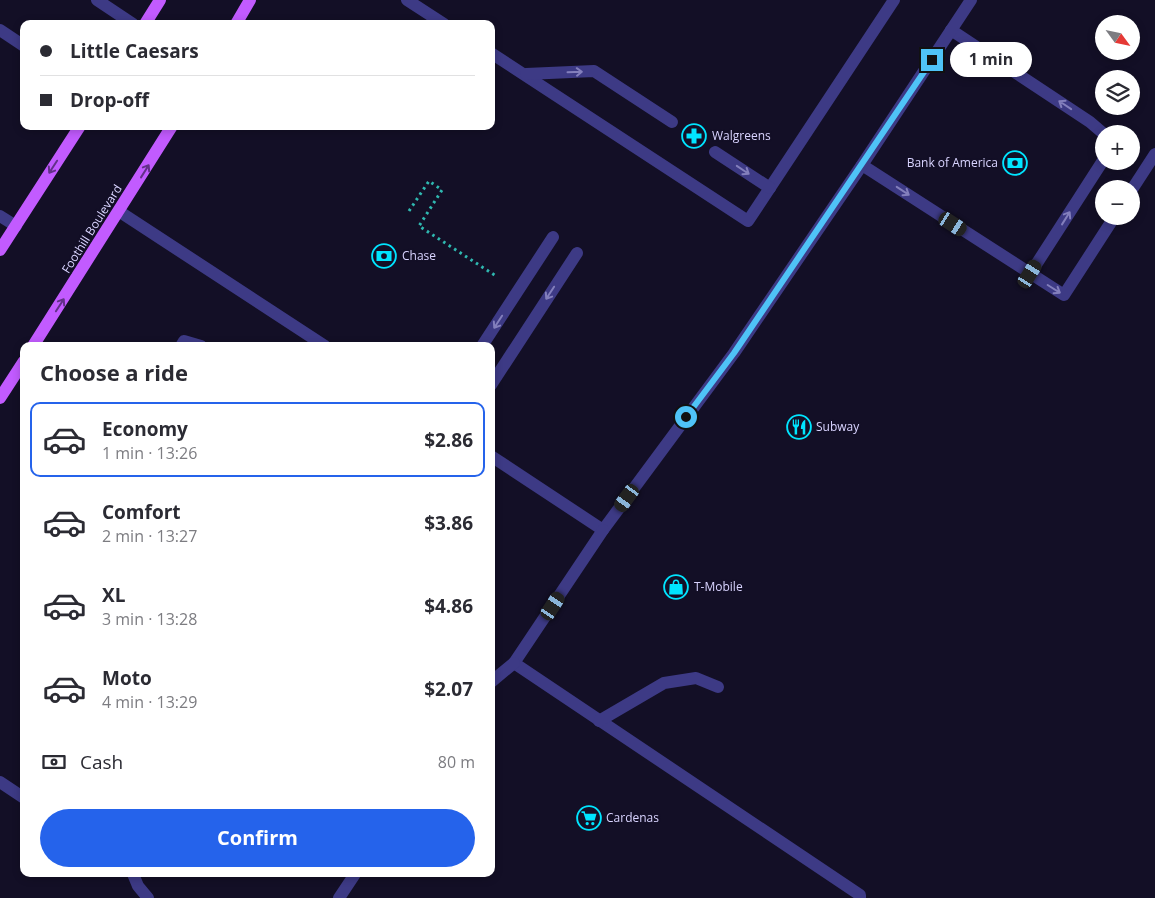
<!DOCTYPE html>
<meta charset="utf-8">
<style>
:root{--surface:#fff;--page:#f2f2f3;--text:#2b2b33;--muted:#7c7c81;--line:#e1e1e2;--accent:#2563eb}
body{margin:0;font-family:"Open Sans",sans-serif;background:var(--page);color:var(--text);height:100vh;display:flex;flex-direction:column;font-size:19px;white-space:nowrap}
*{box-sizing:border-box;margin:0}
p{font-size:16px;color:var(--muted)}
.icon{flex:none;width:28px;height:28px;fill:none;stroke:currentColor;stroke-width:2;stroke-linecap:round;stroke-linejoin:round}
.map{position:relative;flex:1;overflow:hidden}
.sheet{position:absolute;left:20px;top:342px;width:475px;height:535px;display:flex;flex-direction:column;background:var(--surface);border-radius:10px;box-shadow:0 2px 8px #0003}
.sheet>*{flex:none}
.banner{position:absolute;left:20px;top:20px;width:475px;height:110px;border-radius:10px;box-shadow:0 2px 8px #0003;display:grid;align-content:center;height:110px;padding:0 20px;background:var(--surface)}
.needle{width:32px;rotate:123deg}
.controls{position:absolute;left:1095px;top:15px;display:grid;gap:10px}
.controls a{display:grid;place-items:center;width:45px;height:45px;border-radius:50%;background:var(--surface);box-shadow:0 2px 8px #0003;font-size:25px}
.end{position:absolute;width:22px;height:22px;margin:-11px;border:6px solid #4fc3f7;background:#111;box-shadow:0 0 0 2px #111}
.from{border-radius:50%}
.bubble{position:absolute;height:35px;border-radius:18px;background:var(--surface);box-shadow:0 2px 8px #0003;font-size:16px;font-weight:700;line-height:35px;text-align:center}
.car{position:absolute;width:15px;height:30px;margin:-15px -8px;border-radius:6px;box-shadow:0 0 4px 1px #0007;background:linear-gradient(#222 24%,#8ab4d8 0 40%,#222 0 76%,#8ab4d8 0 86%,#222 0)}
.banner b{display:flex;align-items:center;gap:18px;height:48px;font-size:19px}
.banner b+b{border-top:1px solid var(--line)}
.banner i{width:12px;height:12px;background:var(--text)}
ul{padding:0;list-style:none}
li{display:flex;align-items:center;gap:15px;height:75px;margin:0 10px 8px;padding:0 10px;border:2px solid transparent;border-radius:10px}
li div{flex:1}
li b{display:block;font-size:19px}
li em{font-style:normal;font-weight:700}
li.on{border-color:var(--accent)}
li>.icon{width:45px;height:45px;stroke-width:1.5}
h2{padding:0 20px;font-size:22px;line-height:60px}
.pay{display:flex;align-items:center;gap:12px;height:55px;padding:0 20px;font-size:19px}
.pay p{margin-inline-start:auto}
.button{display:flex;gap:10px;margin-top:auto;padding:10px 20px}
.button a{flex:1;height:58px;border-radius:30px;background:var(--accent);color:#fff;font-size:20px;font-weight:700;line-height:58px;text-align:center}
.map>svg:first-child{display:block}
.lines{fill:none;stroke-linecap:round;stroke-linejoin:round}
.path{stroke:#2fb8b0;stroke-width:3;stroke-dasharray:2.5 4;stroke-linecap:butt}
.lane{stroke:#3d3a85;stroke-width:12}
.primary{stroke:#c25bff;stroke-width:12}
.oneway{stroke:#837fbc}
.oneway2{stroke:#623188}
.route{stroke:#4fc3f7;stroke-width:6}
.labels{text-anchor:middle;stroke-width:4;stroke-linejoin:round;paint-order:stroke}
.poi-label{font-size:12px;fill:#d9d4ff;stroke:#130f26;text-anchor:start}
.street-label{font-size:12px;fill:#d9d4ff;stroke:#130f26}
</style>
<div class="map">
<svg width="1155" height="898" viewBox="0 0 1155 898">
<rect width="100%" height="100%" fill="#130f26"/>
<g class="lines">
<path class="path" d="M409,211L429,181L442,190L419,226L496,276"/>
<g class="lane">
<path d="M97,0L133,24"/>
<path d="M407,0L444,24"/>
<path d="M0,30L24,46"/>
<path d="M951,30L1090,122L1104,134"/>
<path d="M491,53L748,221L894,0"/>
<path d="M526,74L594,71L672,122"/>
<path d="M715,152L770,188"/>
<path d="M862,165L1064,295L1115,216"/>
<path d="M1131,191L1155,154"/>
<path d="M120,212L325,346"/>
<path d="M0,216L16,226"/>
<path d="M1030,274L1104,159V152"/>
<path d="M181,346L184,341L201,346"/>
<path d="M482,346L553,237"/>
<path d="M491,385L577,253"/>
<path d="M491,456L603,530L734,353L862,165L971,0"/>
<path d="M603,530L514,663L860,895V898"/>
<path d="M491,682L514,663"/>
<path d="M599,721L664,683L696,678L718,687"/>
<path d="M0,782L24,798"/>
<path d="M133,874L138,886L148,898"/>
<path d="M339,898L355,874"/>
</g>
<g class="primary">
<path d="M145,24L160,0"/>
<path d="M236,24L250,0"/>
<path d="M0,250L80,126"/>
<path d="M33,346L172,126"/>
<path d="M0,398L24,361"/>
</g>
</g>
<defs><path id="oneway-shaft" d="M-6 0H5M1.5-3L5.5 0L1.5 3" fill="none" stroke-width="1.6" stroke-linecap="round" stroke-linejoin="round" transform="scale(1.25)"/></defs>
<g class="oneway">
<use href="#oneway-shaft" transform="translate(575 72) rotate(-2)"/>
<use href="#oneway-shaft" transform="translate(1065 105) rotate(-146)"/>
<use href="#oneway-shaft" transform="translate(743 170) rotate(34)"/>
<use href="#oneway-shaft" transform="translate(903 191) rotate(33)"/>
<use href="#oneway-shaft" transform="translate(1066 218) rotate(-58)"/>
<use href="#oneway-shaft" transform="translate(1054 289) rotate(32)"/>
<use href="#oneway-shaft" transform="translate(550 293) rotate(123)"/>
<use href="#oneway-shaft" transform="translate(498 322) rotate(123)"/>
</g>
<g class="oneway2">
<use href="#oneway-shaft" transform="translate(53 167) rotate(123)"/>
<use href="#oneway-shaft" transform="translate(145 171) rotate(-58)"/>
<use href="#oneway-shaft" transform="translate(60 305) rotate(-57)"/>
</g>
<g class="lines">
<path class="route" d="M686,417L734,353L932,60"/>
</g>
<defs>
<g id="pharmacy-ring" transform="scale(1.25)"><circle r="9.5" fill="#130f26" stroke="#00e5ff" stroke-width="1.5"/><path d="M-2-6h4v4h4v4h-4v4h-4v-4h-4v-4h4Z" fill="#00e5ff"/></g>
<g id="bank-ring" transform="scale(1.25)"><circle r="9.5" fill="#130f26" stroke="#00e5ff" stroke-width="1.5"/><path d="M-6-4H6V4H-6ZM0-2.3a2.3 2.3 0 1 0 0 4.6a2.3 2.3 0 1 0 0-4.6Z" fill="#00e5ff"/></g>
<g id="restaurant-ring" transform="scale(1.25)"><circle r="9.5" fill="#130f26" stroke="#00e5ff" stroke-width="1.5"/><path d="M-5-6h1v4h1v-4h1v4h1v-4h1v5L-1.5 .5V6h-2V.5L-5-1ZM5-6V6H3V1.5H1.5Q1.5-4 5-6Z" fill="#00e5ff"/></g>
<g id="shop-ring" transform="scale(1.25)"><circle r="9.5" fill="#130f26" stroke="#00e5ff" stroke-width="1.5"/><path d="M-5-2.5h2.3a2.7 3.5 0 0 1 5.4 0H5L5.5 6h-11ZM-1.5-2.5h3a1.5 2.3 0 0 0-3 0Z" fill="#00e5ff"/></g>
<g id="supermarket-ring" transform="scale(1.25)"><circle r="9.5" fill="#130f26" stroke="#00e5ff" stroke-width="1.5"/><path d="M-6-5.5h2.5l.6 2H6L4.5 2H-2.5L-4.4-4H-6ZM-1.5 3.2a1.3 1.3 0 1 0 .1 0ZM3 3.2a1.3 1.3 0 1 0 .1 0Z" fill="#00e5ff"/></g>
</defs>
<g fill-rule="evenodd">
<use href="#pharmacy-ring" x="694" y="136"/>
<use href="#bank-ring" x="1015" y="163"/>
<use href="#bank-ring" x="384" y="256"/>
<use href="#restaurant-ring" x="799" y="427"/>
<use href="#shop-ring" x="676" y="587"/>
<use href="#supermarket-ring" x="589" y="818"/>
</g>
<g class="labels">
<g class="poi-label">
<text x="712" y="140">Walgreens</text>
<text x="998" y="167" text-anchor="end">Bank of America</text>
<text x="402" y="260">Chase</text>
<text x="816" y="431">Subway</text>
<text x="694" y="591">T-Mobile</text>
<text x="606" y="822">Cardenas</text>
</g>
<g class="street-label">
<text transform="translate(92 229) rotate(-58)" y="4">Foothill Boulevard</text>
</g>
</g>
</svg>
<div class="controls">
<a><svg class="needle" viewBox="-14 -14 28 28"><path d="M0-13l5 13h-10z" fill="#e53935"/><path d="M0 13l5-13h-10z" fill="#7c7c81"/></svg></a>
<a><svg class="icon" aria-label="layers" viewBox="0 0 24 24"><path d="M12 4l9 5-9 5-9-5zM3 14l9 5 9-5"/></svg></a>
<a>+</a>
<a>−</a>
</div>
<i class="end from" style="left:686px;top:417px"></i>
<i class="end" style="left:932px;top:60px"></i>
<div class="bubble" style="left:950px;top:42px;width:82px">1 min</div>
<i class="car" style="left:953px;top:224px;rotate:123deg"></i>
<i class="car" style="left:1030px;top:274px;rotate:32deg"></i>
<i class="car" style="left:627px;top:498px;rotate:216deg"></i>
<i class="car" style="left:553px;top:606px;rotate:33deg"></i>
<div class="banner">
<b><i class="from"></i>Little Caesars</b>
<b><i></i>Drop-off</b>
</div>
<section class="sheet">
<h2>Choose a ride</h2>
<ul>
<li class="on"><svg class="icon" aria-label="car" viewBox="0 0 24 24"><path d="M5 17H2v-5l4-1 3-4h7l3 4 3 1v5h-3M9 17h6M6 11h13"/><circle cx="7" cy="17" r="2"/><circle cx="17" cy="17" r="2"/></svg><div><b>Economy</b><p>1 min · 13:26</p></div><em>$2.86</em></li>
<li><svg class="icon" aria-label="car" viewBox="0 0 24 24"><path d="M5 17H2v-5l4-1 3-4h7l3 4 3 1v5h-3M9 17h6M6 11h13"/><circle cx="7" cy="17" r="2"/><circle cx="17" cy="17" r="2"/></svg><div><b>Comfort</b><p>2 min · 13:27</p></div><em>$3.86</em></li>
<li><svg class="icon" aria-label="car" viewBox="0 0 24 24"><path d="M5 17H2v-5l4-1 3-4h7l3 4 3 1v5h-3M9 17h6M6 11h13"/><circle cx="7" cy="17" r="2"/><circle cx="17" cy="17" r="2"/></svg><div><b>XL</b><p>3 min · 13:28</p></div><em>$4.86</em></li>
<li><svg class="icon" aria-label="car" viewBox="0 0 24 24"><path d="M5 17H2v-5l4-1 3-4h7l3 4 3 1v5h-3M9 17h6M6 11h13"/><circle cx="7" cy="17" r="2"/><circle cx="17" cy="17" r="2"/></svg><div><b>Moto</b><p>4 min · 13:29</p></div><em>$2.07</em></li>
</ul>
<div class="pay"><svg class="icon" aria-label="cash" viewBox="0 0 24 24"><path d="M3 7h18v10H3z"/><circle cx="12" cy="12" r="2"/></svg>Cash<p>80 m</p></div>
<div class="button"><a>Confirm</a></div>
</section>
</div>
